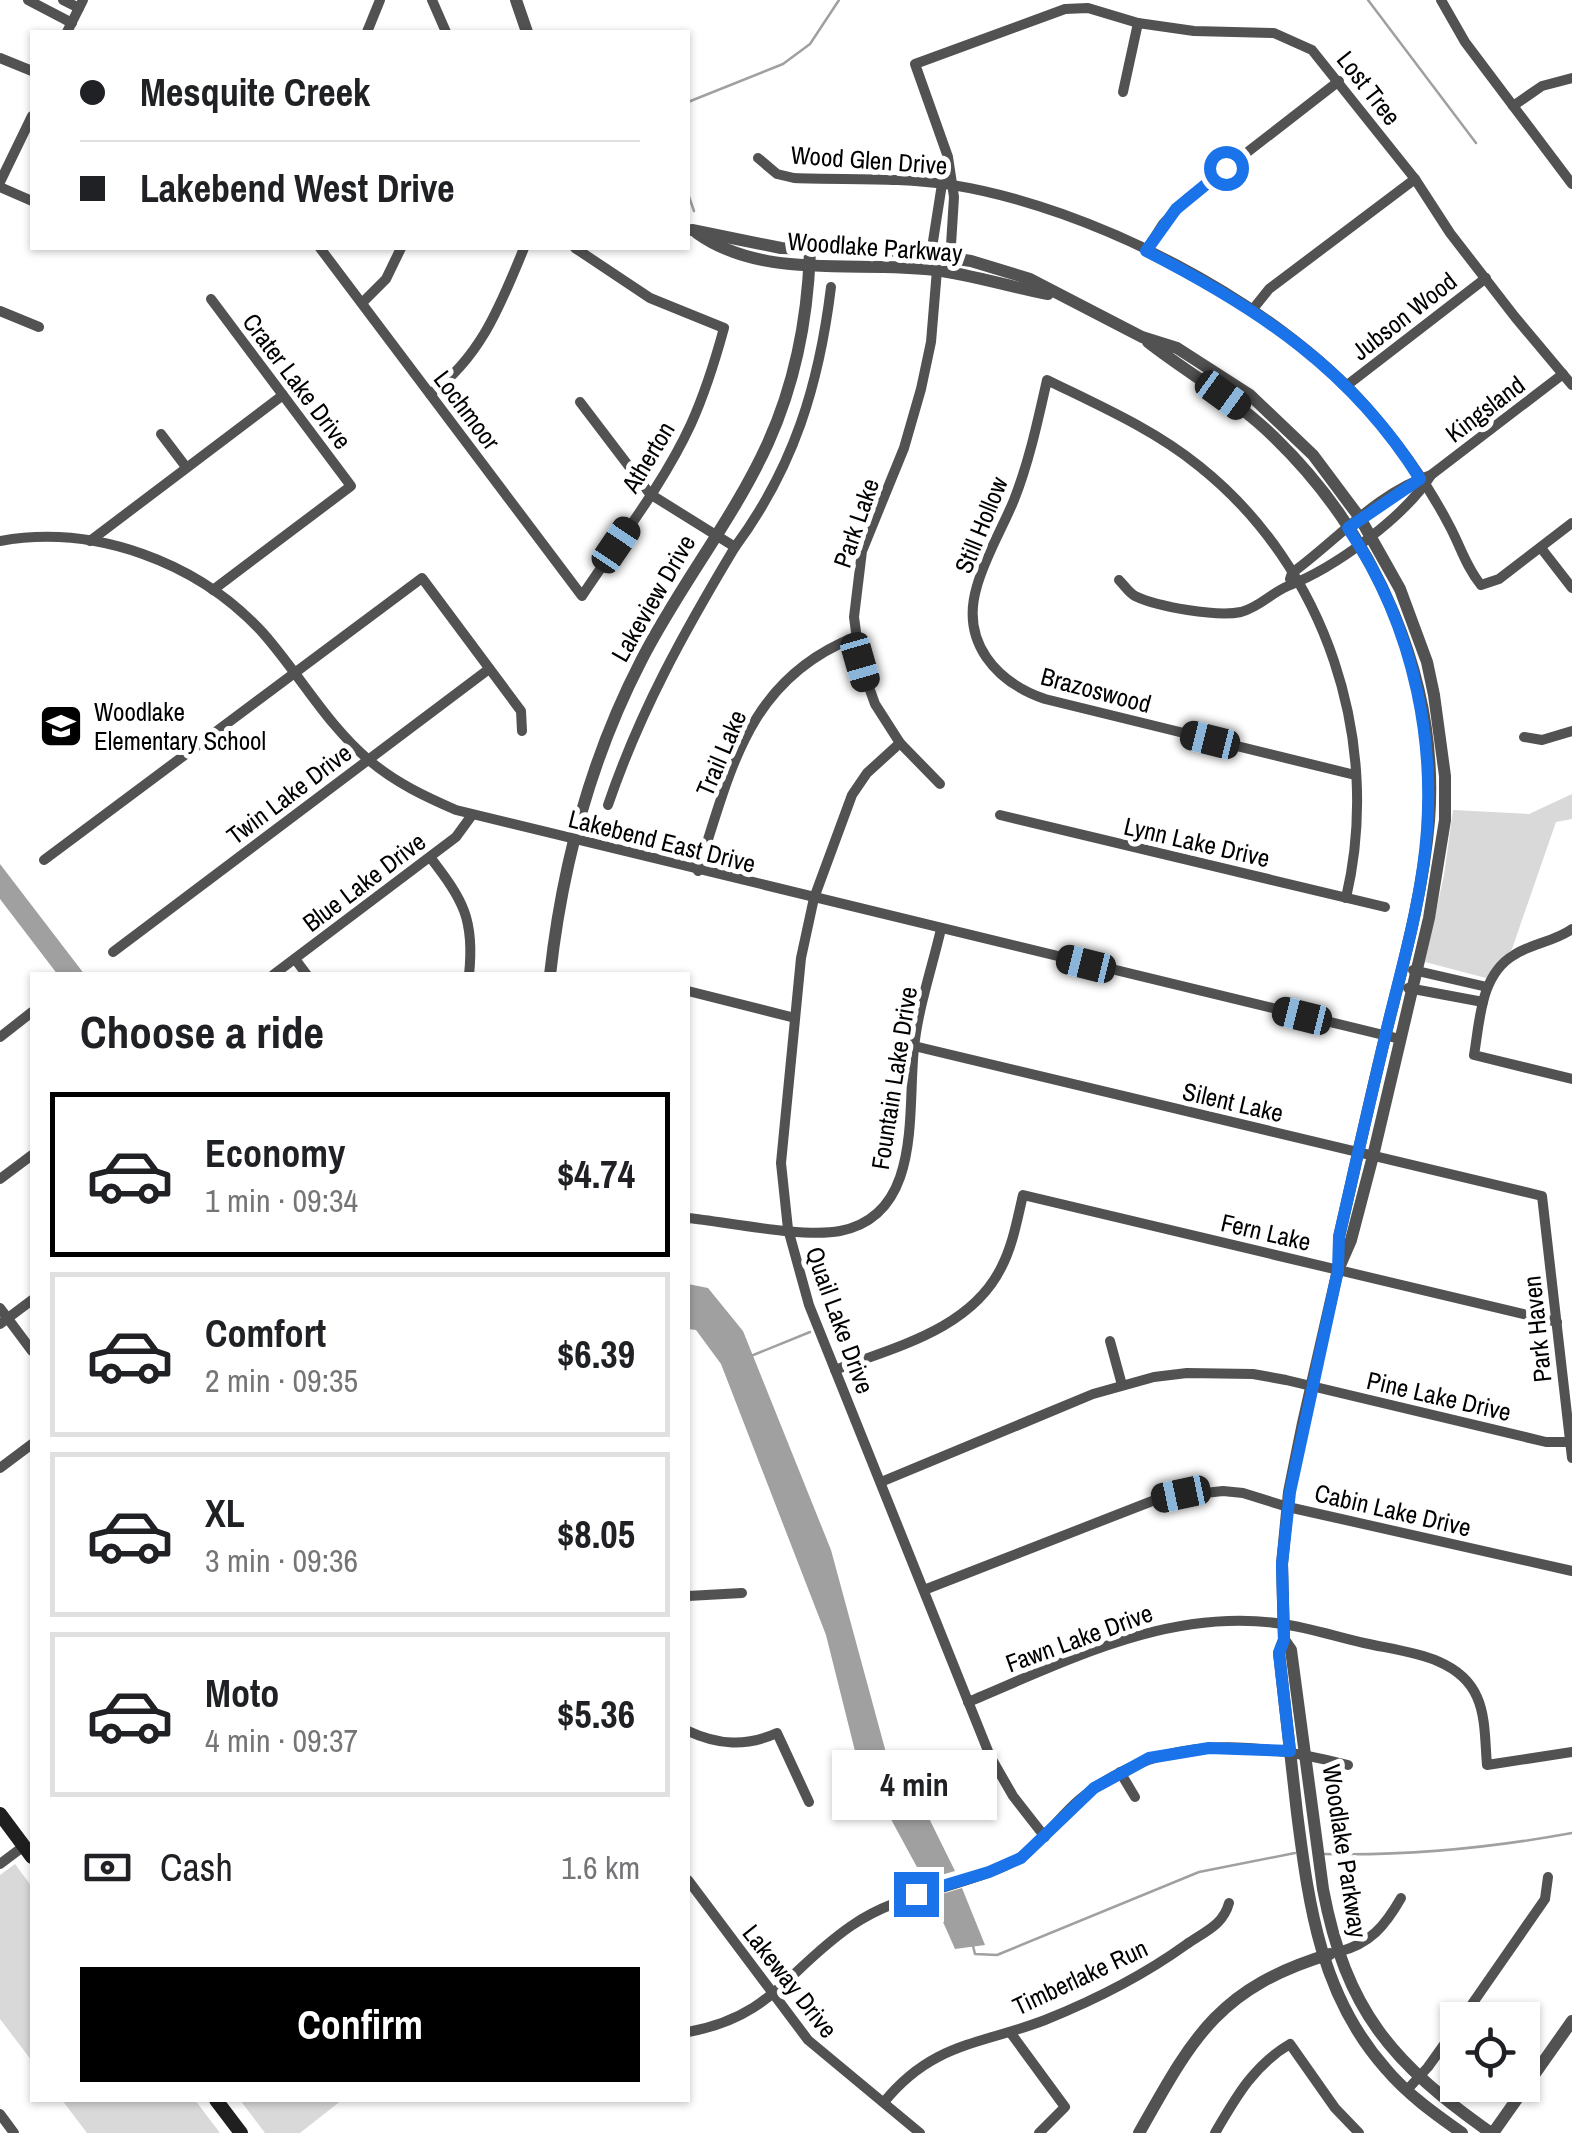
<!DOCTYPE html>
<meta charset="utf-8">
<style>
:root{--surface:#fff;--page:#f6f6f6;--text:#202124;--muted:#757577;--line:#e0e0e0;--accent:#000}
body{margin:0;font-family:"Archivo Narrow",sans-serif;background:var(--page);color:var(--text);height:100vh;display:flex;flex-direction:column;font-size:38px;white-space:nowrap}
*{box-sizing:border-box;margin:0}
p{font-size:32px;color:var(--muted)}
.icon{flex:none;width:55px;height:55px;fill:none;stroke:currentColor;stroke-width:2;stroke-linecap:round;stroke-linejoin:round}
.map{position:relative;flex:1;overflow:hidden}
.sheet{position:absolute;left:30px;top:972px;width:660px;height:1130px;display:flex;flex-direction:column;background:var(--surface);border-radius:0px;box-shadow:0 2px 8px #0004}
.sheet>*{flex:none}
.top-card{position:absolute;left:30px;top:30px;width:660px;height:220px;border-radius:0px;box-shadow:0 2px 8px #0004;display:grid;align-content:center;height:220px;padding:0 50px;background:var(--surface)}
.tools{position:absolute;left:1440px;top:2002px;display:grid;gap:20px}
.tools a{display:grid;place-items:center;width:100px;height:100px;border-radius:0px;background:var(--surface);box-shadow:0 2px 8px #0004;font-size:50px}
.end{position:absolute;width:45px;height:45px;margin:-22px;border:12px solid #1a73e8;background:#fff;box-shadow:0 0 0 5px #fff}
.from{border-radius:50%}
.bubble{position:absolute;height:70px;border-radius:0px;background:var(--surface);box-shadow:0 2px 8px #0004;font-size:32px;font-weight:700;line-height:70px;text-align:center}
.car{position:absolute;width:30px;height:60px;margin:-30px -15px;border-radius:12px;box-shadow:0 0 8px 2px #0007;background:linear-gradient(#222 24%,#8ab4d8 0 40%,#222 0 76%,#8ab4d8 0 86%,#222 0)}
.top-card b{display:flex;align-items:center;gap:35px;height:95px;font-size:38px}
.top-card b+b{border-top:2px solid var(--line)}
.top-card i{width:25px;height:25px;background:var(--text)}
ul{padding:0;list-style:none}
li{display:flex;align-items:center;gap:30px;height:165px;margin:0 20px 15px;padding:0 30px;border:5px solid var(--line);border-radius:0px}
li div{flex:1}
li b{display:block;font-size:38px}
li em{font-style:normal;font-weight:700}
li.current{border-color:var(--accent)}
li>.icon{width:90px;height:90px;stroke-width:1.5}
h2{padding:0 50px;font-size:45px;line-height:120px}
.pay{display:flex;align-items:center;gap:25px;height:110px;padding:0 50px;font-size:38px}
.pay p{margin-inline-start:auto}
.primary-button{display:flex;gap:20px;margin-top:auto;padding:20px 50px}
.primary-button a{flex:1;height:115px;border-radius:0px;background:var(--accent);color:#fff;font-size:40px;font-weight:700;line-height:115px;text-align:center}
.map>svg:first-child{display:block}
.green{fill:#d9d9d9}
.water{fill:#a0a0a0}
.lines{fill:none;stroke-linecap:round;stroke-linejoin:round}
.stream{stroke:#a0a0a0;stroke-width:2.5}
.minor{stroke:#525252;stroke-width:10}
.tertiary{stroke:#525252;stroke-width:12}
.secondary{stroke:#1f1f1f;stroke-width:14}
.route{stroke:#1a73e8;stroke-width:12}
.labels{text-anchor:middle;stroke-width:10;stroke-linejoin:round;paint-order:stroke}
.street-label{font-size:25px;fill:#000;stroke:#fff}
.poi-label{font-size:25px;fill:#000;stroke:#fff;text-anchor:start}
</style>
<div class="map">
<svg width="1572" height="2133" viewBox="0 0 1572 2133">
<rect width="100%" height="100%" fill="#fff"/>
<g class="green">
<path d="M1572,794V819L1556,822L1512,949L1486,978L1425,962L1444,875L1453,810L1529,814Z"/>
<path d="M15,1864L32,1887V2061L0,2019V1875Z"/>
<path d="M62,2100H195L220,2133H87Z"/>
<path d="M240,2100H342L300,2133H265Z"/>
</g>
<g class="water">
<path d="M0,864L85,975H58L0,899Z"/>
<path d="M688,1284L708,1288L743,1331L831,1550L888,1760L918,1796L955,1871L924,1880L856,1755L826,1635L721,1364L696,1330L688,1329Z"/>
<path d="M962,1888L985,1945L955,1949L932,1897Z"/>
</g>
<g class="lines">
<g class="stream">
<path d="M1368,0L1476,143"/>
<path d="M688,102L783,64L810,44L839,0"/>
<path d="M688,194L694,211"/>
<path d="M751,1356L810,1332"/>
<path d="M1323,1854C1407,1856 1490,1848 1572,1833"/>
<path d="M973,1946L975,1954L997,1955L1199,1872L1295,1853"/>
</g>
<g class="minor">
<path d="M28,0L72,23"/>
<path d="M63,0L79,8"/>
<path d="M432,0L446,32"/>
<path d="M1441,0L1465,42L1572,184"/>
<path d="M67,32L83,0"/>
<path d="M367,32L380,0"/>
<path d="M0,58L32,71"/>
<path d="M1123,92L1138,23"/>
<path d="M1513,106L1542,86L1572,78"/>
<path d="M758,158L777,174L794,178C847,180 899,177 952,185C1091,207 1274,301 1367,407C1398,442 1427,483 1449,525C1460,545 1466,567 1481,585L1499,579L1572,523"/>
<path d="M0,182L32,116"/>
<path d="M0,187L32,201"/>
<path d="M320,248L582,596C619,540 663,485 691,424C705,393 715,361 724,328L650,298L575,248"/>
<path d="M1146,251L1163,224L1187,199L1339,81"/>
<path d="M945,261L951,245L954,197L948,157L915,64L1065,9L1088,8L1138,23L1194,31L1274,33L1312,50L1415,179L1450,233L1515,317L1572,385"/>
<path d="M211,299L351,486L213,590"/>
<path d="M362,303L386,279L401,248"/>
<path d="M1253,309L1269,289L1415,179"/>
<path d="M0,311L39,327"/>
<path d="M1346,386L1486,278"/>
<path d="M430,394C481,357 501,304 524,248"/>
<path d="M580,402L650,494L735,547C794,467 819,385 831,287"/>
<path d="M161,434L186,467"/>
<path d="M0,541C95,524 198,562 263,633C300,675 327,725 370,761C396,783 426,797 456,810L1400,1039"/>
<path d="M90,541L283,395"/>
<path d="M1541,548L1572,588"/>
<path d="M1290,579L1292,573C1337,540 1378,492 1431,475L1563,374"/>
<path d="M1119,580C1124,585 1129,593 1135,596C1158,607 1217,617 1241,612C1260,607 1271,593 1288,586C1334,568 1404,518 1431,475"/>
<path d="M1524,737L1542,740L1572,731"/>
<path d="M900,743L867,773L852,795L814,898L801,958L781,1163L788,1229L809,1305L990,1756L1013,1796L1045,1837"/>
<path d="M940,784L900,743L875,704L860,662L854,617L862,551L904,448L921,389L931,342L937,270L931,254L942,184L945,179"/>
<path d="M608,805C640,711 684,632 735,547"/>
<path d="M1000,815L1385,907"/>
<path d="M430,857C463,900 475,919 469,975"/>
<path d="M44,860L422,578L521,711L522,731"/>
<path d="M698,871C731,770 747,680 855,637"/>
<path d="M1346,898C1383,741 1326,567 1199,466C1153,429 1100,406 1047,380C1038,420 1029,462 1014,500C1002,529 985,557 977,586C960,642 996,682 1045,699L1355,775"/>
<path d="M1572,929C1554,942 1532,943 1514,955C1480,975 1480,1021 1474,1055L1572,1079"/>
<path d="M113,952L489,669"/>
<path d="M295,959L307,975"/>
<path d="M1413,970L1487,987"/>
<path d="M273,975L456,837L472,815"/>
<path d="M1408,988L1483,1002"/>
<path d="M688,991L795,1018"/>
<path d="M0,1037L32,1012"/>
<path d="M914,1046L1542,1196L1572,1458"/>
<path d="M0,1179L32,1155"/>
<path d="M688,1218C727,1222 803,1238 840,1231C923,1215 907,1111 914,1048C918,1008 932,968 941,929"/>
<path d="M0,1308L32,1351"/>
<path d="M0,1324L32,1300"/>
<path d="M1110,1341L1122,1385"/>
<path d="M835,1370C894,1347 970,1330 1001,1268C1013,1245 1017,1220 1023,1195L1557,1322"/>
<path d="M0,1468L32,1444"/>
<path d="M881,1482L1093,1394L1154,1377L1187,1373L1253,1374L1286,1380L1546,1442H1570"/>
<path d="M924,1590L1160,1498L1223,1491L1243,1493L1288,1507L1572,1571"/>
<path d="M688,1596L742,1593"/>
<path d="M968,1702C1069,1660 1170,1607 1283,1624C1310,1628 1337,1637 1364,1643C1403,1652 1459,1655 1477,1697C1486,1717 1485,1743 1487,1765L1572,1752"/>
<path d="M688,1731C718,1745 746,1747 777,1733L809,1802"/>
<path d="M1120,1772L1135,1797"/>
<path d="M0,1864L24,1846"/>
<path d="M688,1880L808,2040L920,2133"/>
<path d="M1338,1952C1370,1944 1385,1926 1401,1898"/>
<path d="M1461,2020L1545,1899L1548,1877"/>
<path d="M688,2032C772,2017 787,1970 851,1926C898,1893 956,1889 1007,1865C1038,1850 1054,1821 1080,1799C1161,1732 1253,1741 1348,1765"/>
<path d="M1010,2032L1065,2107L1039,2133"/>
<path d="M1407,2090L1428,2067L1458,2025"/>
<path d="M884,2102C933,2042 980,2045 1045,2020C1095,2000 1144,1975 1187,1944C1206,1931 1223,1925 1229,1903"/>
<path d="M0,2114L14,2133"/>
<path d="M1215,2133C1236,2097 1254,2065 1290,2044L1335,2108L1359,2133"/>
</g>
<g class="tertiary">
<path d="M516,0L527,32"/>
<path d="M692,230L781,248L904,251L971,261L1030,279L1142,337L1177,348L1250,395L1313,455L1360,518L1400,589L1427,662L1434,695L1445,776V820L1429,918L1373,1156L1351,1240L1338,1270L1303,1423L1289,1492L1282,1564L1284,1640L1279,1653C1285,1707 1291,1760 1297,1813C1309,1907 1321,1996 1386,2069C1407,2094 1435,2114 1462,2133"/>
<path d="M697,233C764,281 858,260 935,270C973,275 1010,287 1048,294"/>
<path d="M1148,342C1190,375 1237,400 1275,438C1375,535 1440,680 1429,821C1423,892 1404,961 1387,1029C1370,1098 1355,1168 1339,1237V1261"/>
<path d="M550,975C562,867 591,758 641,661C679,586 733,520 768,443C795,383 808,316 810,250"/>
<path d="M1284,1640L1291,1650L1323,1889C1346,2011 1392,2063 1491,2133"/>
<path d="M1139,2133C1193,2037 1218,1988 1330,1954"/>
<path d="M1493,2133L1572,2021"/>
</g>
<g class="secondary">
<path d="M0,1814L32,1857"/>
<path d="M216,2100L241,2133"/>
</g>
</g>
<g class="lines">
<path class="route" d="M916,1894L989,1872L1021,1858L1094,1788L1149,1758L1209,1748L1290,1751L1279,1653L1284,1640L1282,1564L1290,1492L1338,1270L1339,1237C1354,1170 1369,1104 1385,1037C1398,981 1415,925 1423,867C1440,749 1415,628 1348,528L1420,479C1352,370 1258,308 1146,251L1176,209L1226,168"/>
</g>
<defs>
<g id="school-square" transform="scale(2.25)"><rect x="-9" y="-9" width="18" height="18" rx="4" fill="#000" stroke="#fff"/><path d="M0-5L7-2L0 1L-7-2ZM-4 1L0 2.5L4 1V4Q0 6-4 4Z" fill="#fff"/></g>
</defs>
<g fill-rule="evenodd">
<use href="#school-square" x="61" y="726"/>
</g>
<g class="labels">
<g class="street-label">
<text transform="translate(1369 88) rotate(52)" y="9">Lost Tree</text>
<text transform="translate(869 160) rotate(4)" y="9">Wood Glen Drive</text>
<text transform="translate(875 247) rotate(4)" y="9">Woodlake Parkway</text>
<text transform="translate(1404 316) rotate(-38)" y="9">Jubson Wood</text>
<text transform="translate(297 381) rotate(53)" y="9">Crater Lake Drive</text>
<text transform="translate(1485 409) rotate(-37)" y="9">Kingsland</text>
<text transform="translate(467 410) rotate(53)" y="9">Lochmoor</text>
<text transform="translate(648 457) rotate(-59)" y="9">Atherton</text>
<text transform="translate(856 523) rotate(-71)" y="9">Park Lake</text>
<text transform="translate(981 525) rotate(-68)" y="9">Still Hollow</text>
<text transform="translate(653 598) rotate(-60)" y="9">Lakeview Drive</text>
<text transform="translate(1096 690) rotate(15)" y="9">Brazoswood</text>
<text transform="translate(721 753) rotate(-67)" y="9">Trail Lake</text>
<text transform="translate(289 794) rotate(-37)" y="9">Twin Lake Drive</text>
<text transform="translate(662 841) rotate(14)" y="9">Lakebend East Drive</text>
<text transform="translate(1197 842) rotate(13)" y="9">Lynn Lake Drive</text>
<text transform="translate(364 882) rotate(-37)" y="9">Blue Lake Drive</text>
<text transform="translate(894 1078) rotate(-81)" y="9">Fountain Lake Drive</text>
<text transform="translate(1233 1102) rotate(13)" y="9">Silent Lake</text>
<text transform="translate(1266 1232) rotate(13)" y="9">Fern Lake</text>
<text transform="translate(840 1320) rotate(70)" y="9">Quail Lake Drive</text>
<text transform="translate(1537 1329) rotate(-96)" y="9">Park Haven</text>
<text transform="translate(1439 1396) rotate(13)" y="9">Pine Lake Drive</text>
<text transform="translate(1393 1510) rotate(13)" y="9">Cabin Lake Drive</text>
<text transform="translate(1079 1638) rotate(-20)" y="9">Fawn Lake Drive</text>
<text transform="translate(1345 1851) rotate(81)" y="9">Woodlake Parkway</text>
<text transform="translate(1080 1977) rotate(-25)" y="9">Timberlake Run</text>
<text transform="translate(790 1981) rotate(52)" y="9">Lakeway Drive</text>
</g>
<g class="poi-label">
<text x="94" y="721">Woodlake<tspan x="94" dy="29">Elementary School</tspan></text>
</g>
</g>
</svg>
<div class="tools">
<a><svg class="icon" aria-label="locate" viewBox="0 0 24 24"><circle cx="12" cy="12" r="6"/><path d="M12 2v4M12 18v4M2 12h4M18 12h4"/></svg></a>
</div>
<i class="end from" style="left:1226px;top:168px"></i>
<i class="end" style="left:916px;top:1894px"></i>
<div class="bubble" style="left:832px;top:1750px;width:165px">4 min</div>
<i class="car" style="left:1223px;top:395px;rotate:126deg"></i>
<i class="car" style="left:616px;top:545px;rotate:34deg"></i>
<i class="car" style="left:860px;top:662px;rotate:164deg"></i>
<i class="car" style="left:1210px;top:740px;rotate:284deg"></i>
<i class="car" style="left:1086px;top:964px;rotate:284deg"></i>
<i class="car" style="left:1302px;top:1016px;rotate:284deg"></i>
<i class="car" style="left:1181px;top:1494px;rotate:258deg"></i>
<div class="top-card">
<b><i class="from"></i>Mesquite Creek</b>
<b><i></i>Lakebend West Drive</b>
</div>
<section class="sheet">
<h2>Choose a ride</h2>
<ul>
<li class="current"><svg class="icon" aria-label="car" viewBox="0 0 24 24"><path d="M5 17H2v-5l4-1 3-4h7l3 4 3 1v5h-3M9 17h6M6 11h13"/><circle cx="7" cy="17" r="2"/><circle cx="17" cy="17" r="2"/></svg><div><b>Economy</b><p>1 min · 09:34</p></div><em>$4.74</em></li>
<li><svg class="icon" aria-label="car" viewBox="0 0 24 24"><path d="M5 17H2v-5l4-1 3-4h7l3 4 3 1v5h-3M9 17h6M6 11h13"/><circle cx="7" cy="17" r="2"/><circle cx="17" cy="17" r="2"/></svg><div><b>Comfort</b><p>2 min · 09:35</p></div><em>$6.39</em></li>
<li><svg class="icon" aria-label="car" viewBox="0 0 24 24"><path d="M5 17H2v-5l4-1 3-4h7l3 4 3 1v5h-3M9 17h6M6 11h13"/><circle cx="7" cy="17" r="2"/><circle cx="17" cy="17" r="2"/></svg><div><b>XL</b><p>3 min · 09:36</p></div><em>$8.05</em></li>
<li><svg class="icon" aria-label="car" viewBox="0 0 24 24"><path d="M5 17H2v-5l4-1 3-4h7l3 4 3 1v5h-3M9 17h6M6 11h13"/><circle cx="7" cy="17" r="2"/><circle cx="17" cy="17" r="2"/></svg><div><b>Moto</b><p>4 min · 09:37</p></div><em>$5.36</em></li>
</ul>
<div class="pay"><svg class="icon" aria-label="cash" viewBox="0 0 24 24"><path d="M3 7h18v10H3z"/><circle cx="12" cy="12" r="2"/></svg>Cash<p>1.6 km</p></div>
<div class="primary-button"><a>Confirm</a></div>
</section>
</div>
